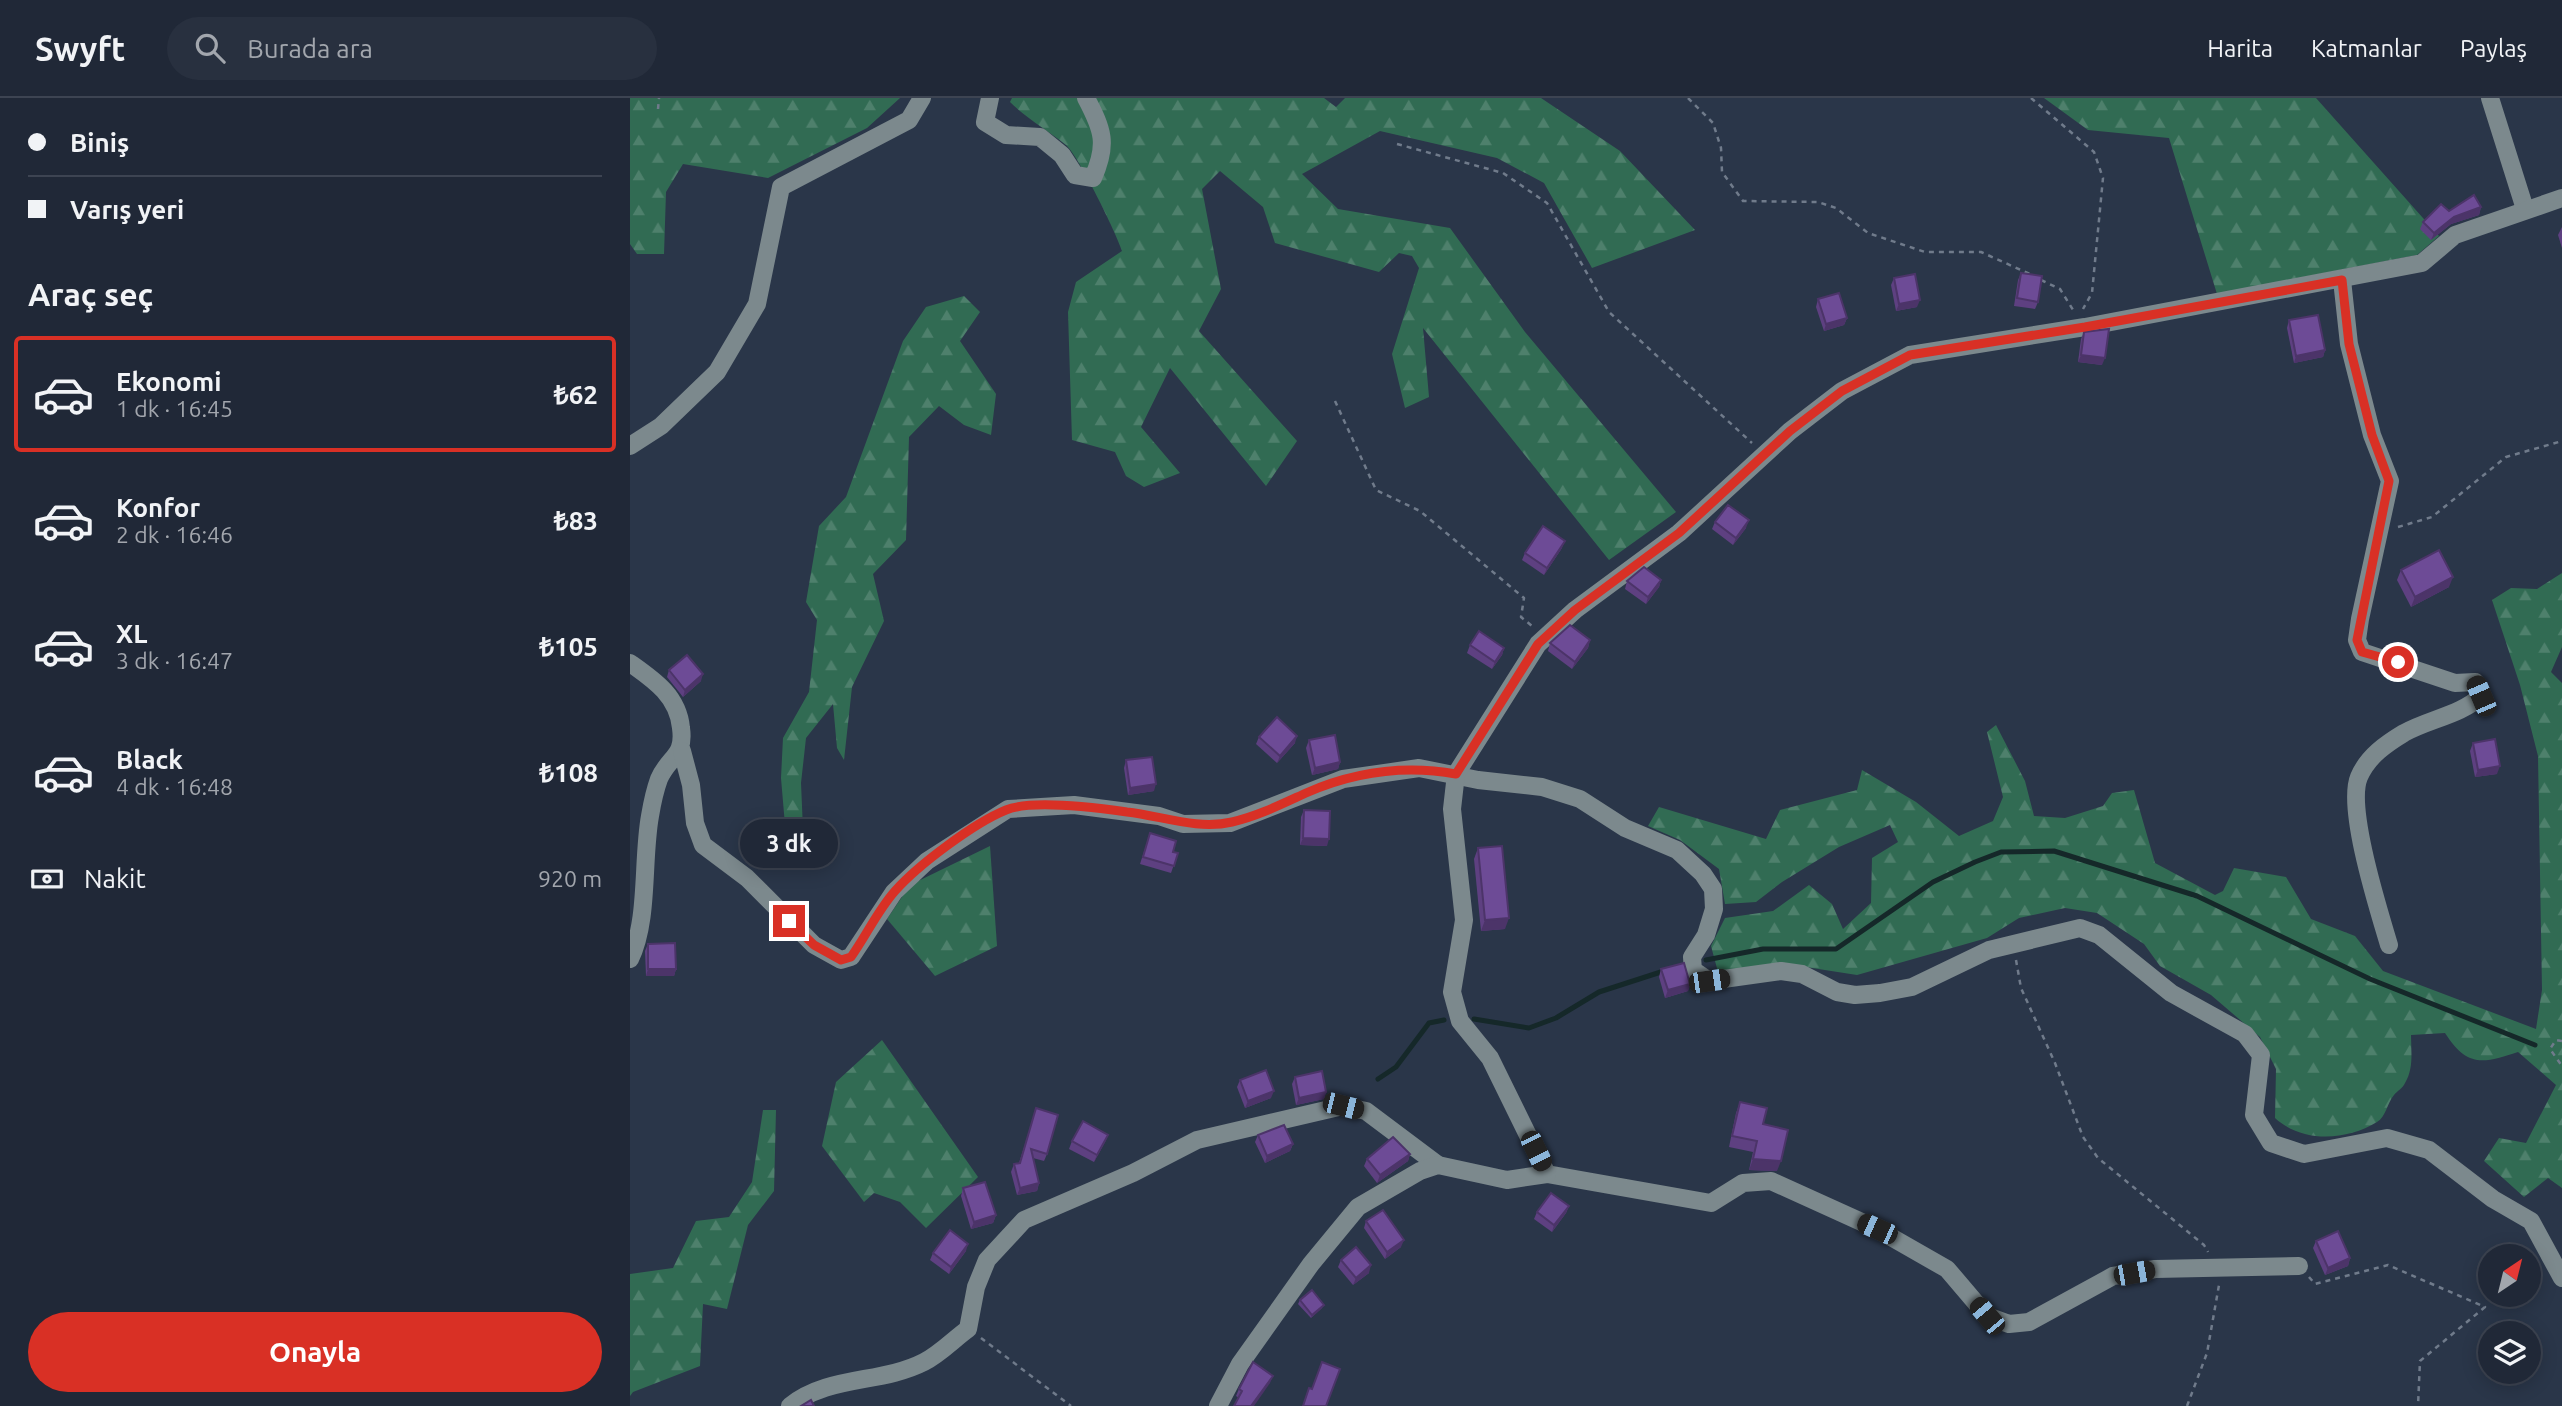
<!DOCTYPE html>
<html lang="tr">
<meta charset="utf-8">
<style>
:root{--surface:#202837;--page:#28303f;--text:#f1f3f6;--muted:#a2a6ad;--line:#3d4452;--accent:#d93025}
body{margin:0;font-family:Ubuntu,sans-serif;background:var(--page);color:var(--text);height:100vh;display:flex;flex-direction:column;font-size:26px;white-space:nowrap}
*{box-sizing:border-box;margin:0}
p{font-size:23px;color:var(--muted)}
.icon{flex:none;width:38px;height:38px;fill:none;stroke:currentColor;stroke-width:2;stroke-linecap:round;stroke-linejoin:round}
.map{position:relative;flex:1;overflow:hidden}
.details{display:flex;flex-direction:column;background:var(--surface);width:630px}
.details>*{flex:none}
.guide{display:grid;align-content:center;height:154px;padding:0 28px;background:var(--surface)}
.needle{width:46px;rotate:35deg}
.tools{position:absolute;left:1848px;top:1146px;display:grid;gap:14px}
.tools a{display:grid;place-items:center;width:63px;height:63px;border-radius:50%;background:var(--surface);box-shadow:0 4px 18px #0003,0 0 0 2px var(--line);font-size:35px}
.end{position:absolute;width:32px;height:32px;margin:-16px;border:9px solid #d93025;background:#fff;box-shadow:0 0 0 4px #fff}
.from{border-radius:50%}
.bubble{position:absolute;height:49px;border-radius:24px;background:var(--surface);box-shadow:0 4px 18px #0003,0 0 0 2px var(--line);font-size:23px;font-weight:700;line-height:49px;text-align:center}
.car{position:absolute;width:21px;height:42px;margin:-21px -10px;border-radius:9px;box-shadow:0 0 5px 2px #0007;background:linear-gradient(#222 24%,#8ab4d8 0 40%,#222 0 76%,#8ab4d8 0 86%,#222 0)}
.guide b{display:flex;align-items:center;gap:24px;height:66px;font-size:26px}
.guide b+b{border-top:2px solid var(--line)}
.guide i{width:18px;height:18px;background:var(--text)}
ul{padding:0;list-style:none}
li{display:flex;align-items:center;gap:21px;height:116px;margin:0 14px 10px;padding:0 14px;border:4px solid transparent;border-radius:7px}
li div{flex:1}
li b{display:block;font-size:26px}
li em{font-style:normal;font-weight:700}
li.selected{border-color:var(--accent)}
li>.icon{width:63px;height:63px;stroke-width:1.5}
h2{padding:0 28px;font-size:32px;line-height:84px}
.pay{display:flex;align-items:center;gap:18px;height:77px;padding:0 28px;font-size:26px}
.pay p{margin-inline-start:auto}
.primary-button{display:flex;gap:14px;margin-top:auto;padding:14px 28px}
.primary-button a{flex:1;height:80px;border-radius:42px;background:var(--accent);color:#fff;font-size:28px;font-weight:700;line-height:80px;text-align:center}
header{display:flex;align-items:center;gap:42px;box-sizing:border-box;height:98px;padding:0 35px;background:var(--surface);border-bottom:2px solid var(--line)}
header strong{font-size:33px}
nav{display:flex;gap:38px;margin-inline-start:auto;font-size:24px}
.search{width:490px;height:63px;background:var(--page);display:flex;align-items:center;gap:18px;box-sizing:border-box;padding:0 24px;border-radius:38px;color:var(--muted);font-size:26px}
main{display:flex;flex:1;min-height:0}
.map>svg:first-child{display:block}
.forest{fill:url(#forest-firs)}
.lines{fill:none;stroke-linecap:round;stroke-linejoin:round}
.stream{stroke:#152829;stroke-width:5}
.path{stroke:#707b8b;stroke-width:2.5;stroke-dasharray:5 5;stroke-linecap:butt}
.minor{stroke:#7c898d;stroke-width:18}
.wall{fill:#5e4081}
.shaded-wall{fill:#4c3469}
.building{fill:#6d4b96;stroke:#4c3469;stroke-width:2}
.route{stroke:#d93025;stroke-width:9}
</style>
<header>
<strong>Swyft</strong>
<div class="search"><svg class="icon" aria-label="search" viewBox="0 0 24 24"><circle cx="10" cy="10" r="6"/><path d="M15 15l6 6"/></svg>Burada ara</div>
<nav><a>Harita</a><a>Katmanlar</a><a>Paylaş</a></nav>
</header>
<main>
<section class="details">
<div class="guide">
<b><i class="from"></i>Biniş</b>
<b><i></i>Varış yeri</b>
</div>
<h2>Araç seç</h2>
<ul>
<li class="selected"><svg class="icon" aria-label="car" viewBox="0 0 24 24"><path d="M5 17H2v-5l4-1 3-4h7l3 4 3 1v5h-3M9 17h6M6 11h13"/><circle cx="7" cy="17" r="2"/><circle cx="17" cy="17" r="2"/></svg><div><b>Ekonomi</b><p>1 dk · 16:45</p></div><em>₺62</em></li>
<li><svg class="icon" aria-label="car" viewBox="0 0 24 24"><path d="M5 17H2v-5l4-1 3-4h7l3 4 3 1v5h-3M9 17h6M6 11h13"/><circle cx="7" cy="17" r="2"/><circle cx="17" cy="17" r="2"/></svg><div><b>Konfor</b><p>2 dk · 16:46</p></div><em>₺83</em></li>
<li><svg class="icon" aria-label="car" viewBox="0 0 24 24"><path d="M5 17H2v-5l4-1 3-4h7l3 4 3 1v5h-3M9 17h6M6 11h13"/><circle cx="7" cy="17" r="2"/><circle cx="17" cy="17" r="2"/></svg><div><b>XL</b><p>3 dk · 16:47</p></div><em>₺105</em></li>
<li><svg class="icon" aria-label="car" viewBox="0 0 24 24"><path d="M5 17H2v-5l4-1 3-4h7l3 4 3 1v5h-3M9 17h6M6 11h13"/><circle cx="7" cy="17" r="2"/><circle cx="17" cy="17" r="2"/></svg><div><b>Black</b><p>4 dk · 16:48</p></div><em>₺108</em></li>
</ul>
<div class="pay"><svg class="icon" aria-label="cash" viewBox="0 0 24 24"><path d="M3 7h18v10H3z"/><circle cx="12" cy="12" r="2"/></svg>Nakit<p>920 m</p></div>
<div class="primary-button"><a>Onayla</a></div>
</section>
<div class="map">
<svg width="1932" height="1308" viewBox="0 0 1932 1308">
<defs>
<pattern id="forest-firs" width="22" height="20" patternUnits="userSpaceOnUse" patternTransform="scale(1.75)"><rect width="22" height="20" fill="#316b53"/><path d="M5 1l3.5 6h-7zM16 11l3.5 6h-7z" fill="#4e806c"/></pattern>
</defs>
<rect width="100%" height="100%" fill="#2a3649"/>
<g class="forest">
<path d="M0,0H270L237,30L138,80L53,66L36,94L34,156H7L0,146Z"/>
<path d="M382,0H694L706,9L715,0H911L990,53L1065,132L962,170L914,85L867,60L750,33L672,76L708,111L820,130L895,234L1046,414L979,462L793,230L799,299L775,310L762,256L789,170L782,158L769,155L749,174L645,145L633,109L590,73L572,91L591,191L569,233L667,343L636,388L540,270L511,329L550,375L514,389L496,378L485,354L442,342L438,214L446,184L492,153C487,136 448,57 436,47C418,32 397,21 380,4Z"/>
<path d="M1414,0H1686L1809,138L1787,157L1587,196L1539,40L1458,32Z"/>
<path d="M334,198L350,214L330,243L366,296L361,337L334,327L309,308L279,339L276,442L243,476L254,523L222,589L214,662L207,650L203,606L176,640L171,685L173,732L155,727L151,680L153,640L179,594L187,522L176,504L189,428L216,399L273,243L296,209Z"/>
<path d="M1932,475V549L1921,574L1932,585V1090L1918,1080L1894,1099L1854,1063L1869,1040L1896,1045L1926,987L1888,954C1852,966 1837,969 1815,935L1781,937C1781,953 1784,970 1775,985C1773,990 1767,993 1764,997C1757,1005 1756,1019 1747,1024C1716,1043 1672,1045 1645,1020L1646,971L1630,939L1581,897L1530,868L1514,846L1467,815L1435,810L1389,820L1357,840L1227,877L1150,865L1088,874L1081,848L1095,820L1143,813L1179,787L1202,806L1213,831L1241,805L1242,760L1268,744L1260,727L1209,749L1152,784L1126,804L1095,806L1089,771L1050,742L1018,728L1029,709L1136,741L1150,712L1227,692L1232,672L1286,704L1329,738L1363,723L1373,699L1357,634L1366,627L1395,683L1404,718L1435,720L1473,708L1482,695L1504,692L1525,765L1585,797L1593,793L1604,770L1656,779L1681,821L1725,838L1753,873L1906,931L1912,892L1908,658L1890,587L1862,502L1881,490L1907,491Z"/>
<path d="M360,748L367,848L305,878L257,821L280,787Z"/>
<path d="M252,942L348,1079L296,1130L270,1104L244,1095L234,1104L192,1048L206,984Z"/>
<path d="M133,1012H146L144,1093L118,1127L97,1211L73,1206L70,1268L3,1294L0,1298V1176L43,1170L66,1123L99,1119L122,1084Z"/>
</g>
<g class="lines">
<g class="stream">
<path d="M1076,862L1133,851H1206L1303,784L1345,764L1371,754L1424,753L1567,798L1740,881L1905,947"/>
<path d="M844,921L899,930L926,920L969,894L1037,872"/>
<path d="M748,981L766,969L799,925L814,922"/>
</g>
<g class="path">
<path d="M1058,0L1083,25L1091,50L1092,74L1113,103L1188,104L1206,110L1238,135L1295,154H1351L1402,177"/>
<path d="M1401,0L1464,54L1473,80L1462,195L1453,211"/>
<path d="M28,11L29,0"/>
<path d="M767,46L873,75L917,105L979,214L1122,345"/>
<path d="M1411,182L1430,191L1445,215"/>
<path d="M705,303L746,392L790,413L894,500L891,519L902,528"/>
<path d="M1768,429L1802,419L1876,359L1932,343"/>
<path d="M1386,862L1391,890L1425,965L1453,1039L1468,1060L1574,1147L1578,1154"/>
<path d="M1932,943L1926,942L1920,951L1932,968"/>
<path d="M1679,1179L1685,1186L1758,1167L1855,1209L1790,1263L1788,1308"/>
<path d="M351,1240L441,1308"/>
<path d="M1557,1308L1577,1255L1589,1187"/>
</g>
<g class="minor">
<path d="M360,0L355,24L376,37L410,39L432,57L445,77L463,80C478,46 473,32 456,0"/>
<path d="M1860,0L1895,111"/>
<path d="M1712,182L1719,246L1742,337L1760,383L1730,521L1727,542L1732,554L1825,585L1845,584L1851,598C1831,617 1799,621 1774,635C1756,646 1738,658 1729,679C1716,710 1749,813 1759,847"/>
<path d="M0,348L31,328L87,274L127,206L151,89L279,22L292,0"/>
<path d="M0,565C24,582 48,598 51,630C55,659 39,658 29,681C25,692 22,706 20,718C12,762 19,822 0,861"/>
<path d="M52,653L61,687L65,725L73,747L117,780L184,847L211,862L221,859L264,794L297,763L378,711L444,707L529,718L553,726L600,725L713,681L789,670L848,682L912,689L950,701L995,730L1047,752L1073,776L1083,791L1084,811L1076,837L1062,859L1063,872L1079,883L1151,873L1172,876L1207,894L1225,897L1250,895L1282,889L1359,852L1450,830L1469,837L1541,895L1615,936L1631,957L1624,1017L1641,1045L1674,1056L1757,1040L1799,1052L1863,1101L1901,1123L1932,1180"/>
<path d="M917,1076L1081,1105L1113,1085L1141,1083L1247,1131L1317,1171L1357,1218L1379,1226L1399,1224L1483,1178L1525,1171L1669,1168"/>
<path d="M160,1308C199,1277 251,1286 294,1264C310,1256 324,1241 338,1231L346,1189L357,1162L394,1122L503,1075L567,1042L713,1008L736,1013L808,1067"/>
<path d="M588,1308L610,1266L681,1166L728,1109L790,1073L808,1067L877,1082L917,1076L860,960L830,923L822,894L834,822L822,711L826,676L908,546L945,512L1049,435L1160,333L1212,293L1280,257L1455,229L1792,165L1825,137L1932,100"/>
</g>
</g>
<g class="wall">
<path d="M1851,109L1849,117L1821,126L1801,142L1790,131L1793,124L1819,113Z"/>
<path d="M1932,129V150L1928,137Z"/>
<path d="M1391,175L1408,204L1405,211L1384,208L1388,182Z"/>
<path d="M1264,180L1287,209L1266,213L1261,187Z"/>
<path d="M1188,201L1217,220L1214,227L1194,233L1186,209Z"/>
<path d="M1659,222L1695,252L1693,259L1664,265L1657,230Z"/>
<path d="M1454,234L1472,267L1448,264L1451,241Z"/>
<path d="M1085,424L1116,430L1103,447L1082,431Z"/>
<path d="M932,450L914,477L892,462L895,455Z"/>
<path d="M1771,472L1819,489L1781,509L1767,482Z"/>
<path d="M1031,482L1029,489L1016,506L995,491L997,483Z"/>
<path d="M960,542L958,550L942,571L918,553L920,545Z"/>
<path d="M840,547L874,550L872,557L862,571L837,555Z"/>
<path d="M39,572L71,583L53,599L37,579Z"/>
<path d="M629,639L665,645L647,665L626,646Z"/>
<path d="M679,642L710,664L708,671L682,677L676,650Z"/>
<path d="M1843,645L1867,676L1845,679L1840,653Z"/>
<path d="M496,662L524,693L498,697L494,670Z"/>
<path d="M674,712L697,748L670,747L671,719Z"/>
<path d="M520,735L543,754L548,755L541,775L510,766Z"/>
<path d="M848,750L875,831L851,833L844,761Z"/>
<path d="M18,846L46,871L44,878H16L15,853Z"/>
<path d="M1031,871L1060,886L1058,893L1035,900L1029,879Z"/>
<path d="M665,979L696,994L694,1001L666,1007L662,986Z"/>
<path d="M610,982L641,1000L615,1010L607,989Z"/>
<path d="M1110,1004L1133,1026L1147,1073L1119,1072L1123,1054L1099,1049L1106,1015Z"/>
<path d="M404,1018L417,1056L414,1063L403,1060L409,1085L407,1093L387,1097L381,1074L384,1066L389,1065Z"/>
<path d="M478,1037L475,1044L464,1064L439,1051L442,1043Z"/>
<path d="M628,1037L663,1046L660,1053L635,1065L625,1044Z"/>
<path d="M780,1056L778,1063L747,1085L734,1068L737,1061Z"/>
<path d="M333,1090L366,1117L363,1125L341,1131L331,1098Z"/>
<path d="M939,1108L936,1115L922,1134L904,1121L907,1114Z"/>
<path d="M736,1123L771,1149L755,1161L734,1130Z"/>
<path d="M1686,1143L1720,1160L1718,1168L1695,1177L1683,1150Z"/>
<path d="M336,1153L319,1176L300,1162L303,1155Z"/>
<path d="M711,1162L739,1175L723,1187L708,1169Z"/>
<path d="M670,1202L692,1210L681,1220L668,1206Z"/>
<path d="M640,1285L609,1300L606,1298L609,1291Z"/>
</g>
<g class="shaded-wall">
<path d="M1851,109L1849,117L1821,126L1801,142L1804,135L1824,119Z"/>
<path d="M1290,202L1287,209L1266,213L1269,206Z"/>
<path d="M1217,220L1214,227L1194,233L1196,226Z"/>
<path d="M1695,252L1693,259L1664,265L1666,258Z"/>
<path d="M1451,257L1475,260L1472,267L1448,264Z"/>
<path d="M1119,422L1116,430L1103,447L1106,440Z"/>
<path d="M935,443L932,450L914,477L917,470Z"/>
<path d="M1823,479L1819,489L1781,509L1785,499Z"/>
<path d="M1031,482L1029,489L1016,506L1018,499Z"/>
<path d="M960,542L958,550L942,571L945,564Z"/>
<path d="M874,550L872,557L862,571L865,564Z"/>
<path d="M73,576L71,583L53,599L55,592Z"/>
<path d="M667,638L665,645L647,665L650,658Z"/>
<path d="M710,664L708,671L682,677L685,670Z"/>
<path d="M1870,668L1867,676L1845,679L1848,672Z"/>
<path d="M526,686L524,693L498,697L500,690Z"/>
<path d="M673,740L699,741L697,748L670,747Z"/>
<path d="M879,820L875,831L851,833L855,822Z"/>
<path d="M18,871H46L44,878H16Z"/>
<path d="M1060,886L1058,893L1035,900L1038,892Z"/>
<path d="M644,993L641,1000L615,1010L618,1003Z"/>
<path d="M696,994L694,1001L666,1007L669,1000Z"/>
<path d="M478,1037L475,1044L464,1064L467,1057Z"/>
<path d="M663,1046L660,1053L635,1065L637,1058Z"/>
<path d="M780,1056L778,1063L747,1085L750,1077Z"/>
<path d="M1123,1061L1151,1063L1147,1073L1119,1072Z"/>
<path d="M409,1085L407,1093L387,1097L390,1090Z"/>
<path d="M939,1108L936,1115L922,1134L924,1127Z"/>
<path d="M366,1117L363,1125L341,1131L344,1124Z"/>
<path d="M774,1142L771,1149L755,1161L757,1154Z"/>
<path d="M338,1146L336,1153L319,1176L321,1169Z"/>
<path d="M1720,1160L1718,1168L1695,1177L1698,1170Z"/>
<path d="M741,1167L739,1175L723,1187L726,1180Z"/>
<path d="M694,1207L692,1210L681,1220L682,1217Z"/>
<path d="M643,1278L640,1285L624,1308H621Z"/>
</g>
<g class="building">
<path d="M1844,97L1851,109L1824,119L1804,135L1793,124L1811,106L1819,113Z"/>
<path d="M1391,175L1412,178L1408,204L1387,200Z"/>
<path d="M1285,176L1290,202L1269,206L1264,180Z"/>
<path d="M1209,195L1217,220L1196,226L1188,201Z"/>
<path d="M1688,217L1695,252L1666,258L1659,222Z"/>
<path d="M1479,231L1475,260L1451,257L1454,234Z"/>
<path d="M1098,407L1119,422L1106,440L1085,424Z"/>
<path d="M913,428L935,443L917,470L895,455Z"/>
<path d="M1809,452L1823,479L1785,499L1771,472Z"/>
<path d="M1014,469L1031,482L1018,499L997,483Z"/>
<path d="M940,527L960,542L945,564L920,545Z"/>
<path d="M849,533L874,550L865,564L840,547Z"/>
<path d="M57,557L73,576L55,592L39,572Z"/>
<path d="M647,619L667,638L650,658L629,639Z"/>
<path d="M705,637L710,664L685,670L679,642Z"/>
<path d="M1865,641L1870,668L1848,672L1843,645Z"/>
<path d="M522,659L526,686L500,690L496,662Z"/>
<path d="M674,712L700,713L699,741L673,740Z"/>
<path d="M520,735L546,743L543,754L548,755L544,768L513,759Z"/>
<path d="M872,748L879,820L855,822L848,750Z"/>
<path d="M45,845L46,871H18V846Z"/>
<path d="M1054,865L1060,886L1038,892L1031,871Z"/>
<path d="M636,972L644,993L618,1003L610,982Z"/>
<path d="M692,973L696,994L669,1000L665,979Z"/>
<path d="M1110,1004L1137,1010L1133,1026L1158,1032L1151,1063L1123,1061L1127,1043L1102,1038Z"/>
<path d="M406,1010L428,1017L417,1056L401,1051L409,1085L390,1090L384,1066L390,1065Z"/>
<path d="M453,1023L478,1037L467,1057L442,1043Z"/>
<path d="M654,1027L663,1046L637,1058L628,1037Z"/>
<path d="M763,1039L780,1056L750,1077L737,1061Z"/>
<path d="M355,1084L366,1117L344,1124L333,1090Z"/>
<path d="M921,1095L939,1108L924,1127L907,1114Z"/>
<path d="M753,1112L774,1142L757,1154L736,1123Z"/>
<path d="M320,1132L338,1146L321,1169L303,1155Z"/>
<path d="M1708,1133L1720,1160L1698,1170L1686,1143Z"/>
<path d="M726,1149L741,1167L726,1180L711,1162Z"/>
<path d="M682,1192L694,1207L682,1217L670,1202Z"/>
<path d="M623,1264L643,1278L621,1308H604L612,1293L609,1291Z"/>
<path d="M692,1264L710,1271L696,1308H673L679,1290L682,1291Z"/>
<path d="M181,1302L184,1308H171Z"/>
</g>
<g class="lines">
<path class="route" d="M159,823L184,847L211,862L221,859C236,838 248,812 265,793C288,767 344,725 376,712C402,701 469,710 497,714C532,718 567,732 602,724C628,718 652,706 676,695C724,674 775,667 826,676L908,546L945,512L1049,435L1160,333L1212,293L1280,257L1455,229L1712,182L1719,246L1742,337L1759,383L1727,542L1732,554L1768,564"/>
</g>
</svg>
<div class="tools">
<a><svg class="needle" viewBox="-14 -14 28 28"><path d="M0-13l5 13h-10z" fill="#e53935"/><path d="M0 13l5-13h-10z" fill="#a2a6ad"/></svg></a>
<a><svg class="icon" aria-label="layers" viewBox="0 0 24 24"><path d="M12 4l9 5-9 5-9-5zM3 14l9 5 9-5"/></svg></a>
</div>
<i class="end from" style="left:1768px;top:564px"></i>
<i class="end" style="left:159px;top:823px"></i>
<div class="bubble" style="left:110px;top:721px;width:98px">3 dk</div>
<i class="car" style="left:1851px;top:598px;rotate:337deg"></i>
<i class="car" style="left:1079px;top:883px;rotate:82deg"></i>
<i class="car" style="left:713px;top:1008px;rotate:104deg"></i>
<i class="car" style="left:906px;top:1053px;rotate:154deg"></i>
<i class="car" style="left:1247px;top:1131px;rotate:294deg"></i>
<i class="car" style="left:1504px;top:1175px;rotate:80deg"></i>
<i class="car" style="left:1357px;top:1218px;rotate:320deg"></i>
</div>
</main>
